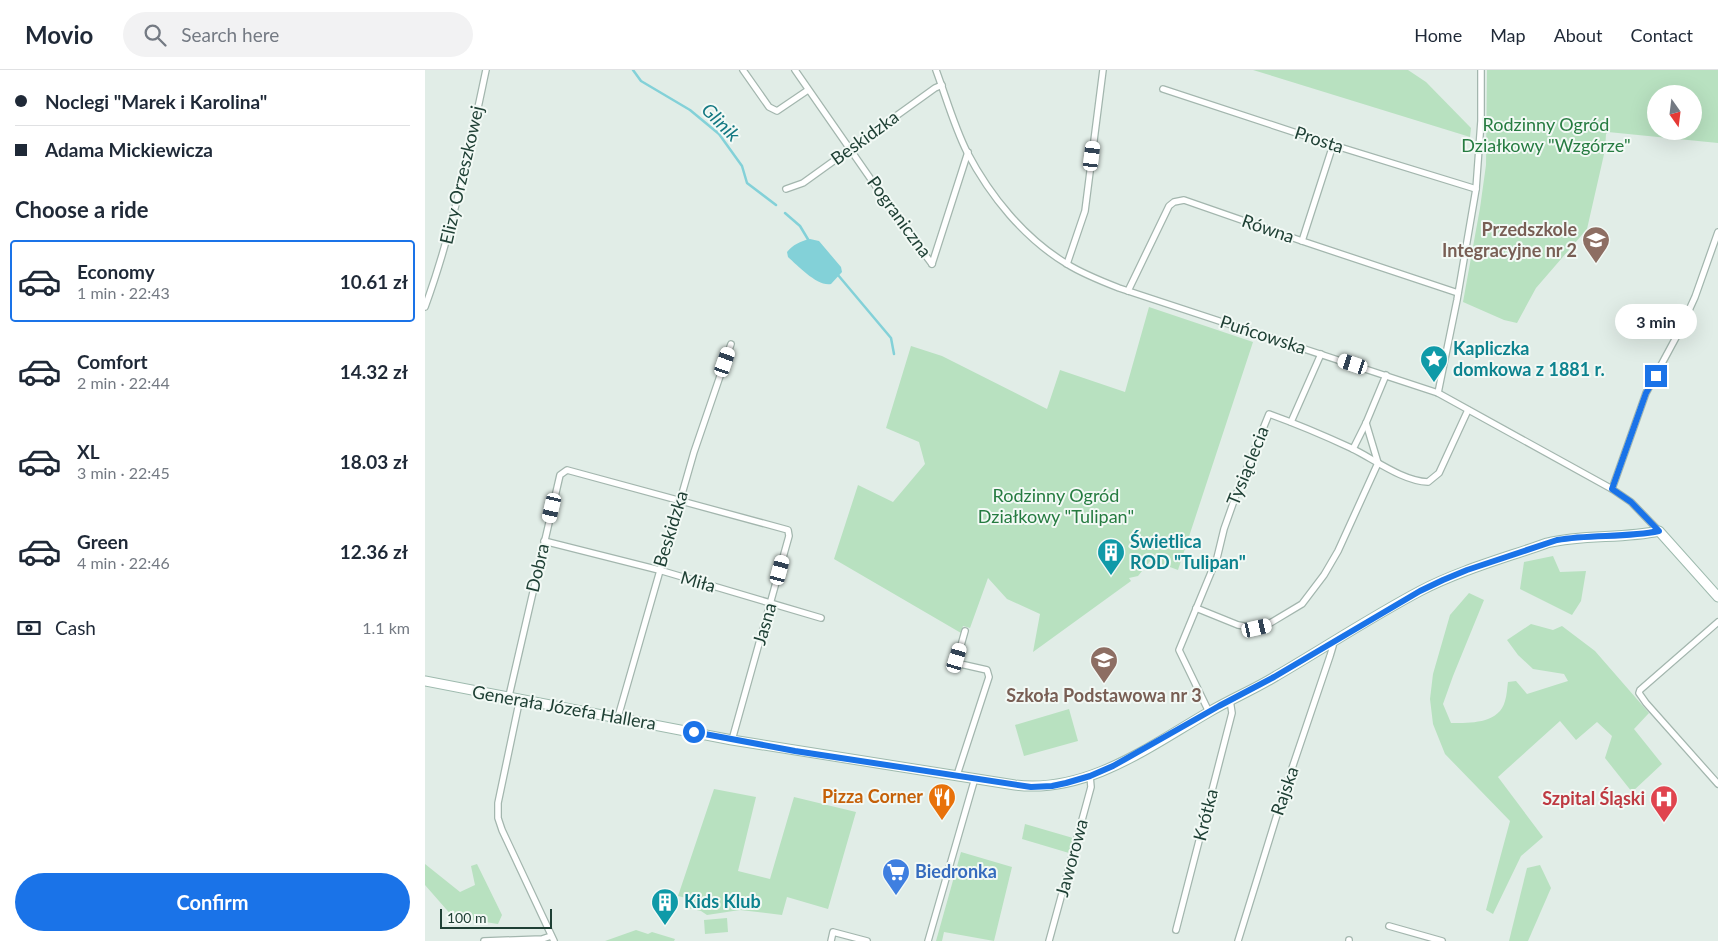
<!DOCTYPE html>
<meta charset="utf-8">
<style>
:root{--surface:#fff;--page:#f2f2f3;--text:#1f2937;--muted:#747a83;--line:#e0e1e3;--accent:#1a73e8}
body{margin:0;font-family:Lato,sans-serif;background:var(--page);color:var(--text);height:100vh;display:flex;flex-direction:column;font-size:19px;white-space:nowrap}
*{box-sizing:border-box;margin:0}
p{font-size:16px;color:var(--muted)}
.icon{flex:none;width:28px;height:28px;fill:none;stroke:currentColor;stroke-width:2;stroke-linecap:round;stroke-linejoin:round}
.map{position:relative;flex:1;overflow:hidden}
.drawer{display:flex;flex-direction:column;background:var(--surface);width:425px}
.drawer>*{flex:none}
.guide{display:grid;align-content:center;height:110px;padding:0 15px;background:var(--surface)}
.needle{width:32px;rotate:166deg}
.tools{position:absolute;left:1222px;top:15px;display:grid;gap:10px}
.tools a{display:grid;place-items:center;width:55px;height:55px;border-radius:50%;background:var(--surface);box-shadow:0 5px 20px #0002;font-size:25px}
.scale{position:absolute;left:15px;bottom:12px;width:112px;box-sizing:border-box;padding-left:5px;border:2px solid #1f4035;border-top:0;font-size:14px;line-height:18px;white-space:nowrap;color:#1f4035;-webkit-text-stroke:4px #f2f9f5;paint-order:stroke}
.end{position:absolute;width:22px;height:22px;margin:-11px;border:6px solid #1a73e8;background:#fff;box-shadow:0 0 0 2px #fff}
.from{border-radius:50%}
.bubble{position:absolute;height:35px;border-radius:18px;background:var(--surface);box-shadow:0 5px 20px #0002;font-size:16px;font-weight:700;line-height:35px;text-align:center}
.car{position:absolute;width:15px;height:30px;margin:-15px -8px;border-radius:6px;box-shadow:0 0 4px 1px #0007;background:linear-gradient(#fff 24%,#345 0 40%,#fff 0 76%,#345 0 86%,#fff 0)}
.guide b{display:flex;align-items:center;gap:18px;height:48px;font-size:19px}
.guide b+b{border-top:1px solid var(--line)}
.guide i{width:12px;height:12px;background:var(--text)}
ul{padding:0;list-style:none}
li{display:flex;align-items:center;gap:15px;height:82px;margin:0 10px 8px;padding:0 5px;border:2px solid transparent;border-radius:5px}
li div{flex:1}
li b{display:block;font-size:19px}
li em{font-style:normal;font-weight:700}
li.active{border-color:var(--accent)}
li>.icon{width:45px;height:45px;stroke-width:1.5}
h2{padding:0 15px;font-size:22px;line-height:60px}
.pay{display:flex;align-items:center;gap:12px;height:55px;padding:0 15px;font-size:19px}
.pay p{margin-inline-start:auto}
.action{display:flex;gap:10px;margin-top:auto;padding:10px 15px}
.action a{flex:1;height:58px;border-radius:30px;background:var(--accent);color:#fff;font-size:20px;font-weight:700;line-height:58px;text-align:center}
header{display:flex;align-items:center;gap:30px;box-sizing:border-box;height:70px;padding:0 25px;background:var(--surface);border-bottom:1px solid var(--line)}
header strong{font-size:24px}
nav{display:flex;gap:28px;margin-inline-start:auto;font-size:18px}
.search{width:350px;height:45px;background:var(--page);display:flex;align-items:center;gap:12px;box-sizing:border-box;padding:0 18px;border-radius:28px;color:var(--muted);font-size:19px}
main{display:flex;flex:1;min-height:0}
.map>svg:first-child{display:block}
.green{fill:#b8e1c0;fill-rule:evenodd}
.water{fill:#83d1d8}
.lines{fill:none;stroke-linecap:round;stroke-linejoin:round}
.stream{stroke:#83d1d8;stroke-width:2.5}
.street-casing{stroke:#a3b6ae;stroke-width:8}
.secondary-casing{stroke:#9ebaae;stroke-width:11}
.street{stroke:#fff;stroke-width:5.5}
.secondary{stroke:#fff;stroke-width:9}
.route{stroke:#1a73e8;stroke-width:6}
.labels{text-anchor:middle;stroke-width:4;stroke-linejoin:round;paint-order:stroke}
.park-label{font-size:18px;fill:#257b40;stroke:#f2f9f5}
.street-label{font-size:18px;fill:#1f4035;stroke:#f2f9f5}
.education-label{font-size:18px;font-weight:bold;fill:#785e54;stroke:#f2f9f5;text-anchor:end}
.culture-label{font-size:18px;font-weight:bold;fill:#0d838f;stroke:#f2f9f5;text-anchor:start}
.food-label{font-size:18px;font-weight:bold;fill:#c56008;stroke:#f2f9f5;text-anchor:end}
.health-label{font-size:18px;font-weight:bold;fill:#be3a42;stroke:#f2f9f5;text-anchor:end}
.shop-label{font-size:18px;font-weight:bold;fill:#366cbe;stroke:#f2f9f5;text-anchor:start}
.water-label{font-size:19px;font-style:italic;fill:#137882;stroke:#f2f9f5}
</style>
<header>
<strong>Movio</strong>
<div class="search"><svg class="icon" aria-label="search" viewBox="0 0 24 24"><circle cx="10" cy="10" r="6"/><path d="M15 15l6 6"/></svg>Search here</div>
<nav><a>Home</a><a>Map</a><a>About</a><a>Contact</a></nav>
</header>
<main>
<section class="drawer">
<div class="guide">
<b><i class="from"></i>Noclegi &quot;Marek i Karolina&quot;</b>
<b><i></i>Adama Mickiewicza</b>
</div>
<h2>Choose a ride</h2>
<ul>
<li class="active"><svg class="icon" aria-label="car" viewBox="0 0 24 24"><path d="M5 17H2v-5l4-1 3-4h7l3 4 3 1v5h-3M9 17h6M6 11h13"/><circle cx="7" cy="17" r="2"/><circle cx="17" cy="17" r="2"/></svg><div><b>Economy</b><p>1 min · 22:43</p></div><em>10.61 zł</em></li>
<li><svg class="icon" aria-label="car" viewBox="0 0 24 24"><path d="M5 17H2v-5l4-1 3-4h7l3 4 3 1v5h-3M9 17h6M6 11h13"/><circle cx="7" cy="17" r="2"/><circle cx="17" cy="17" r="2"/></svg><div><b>Comfort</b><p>2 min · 22:44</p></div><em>14.32 zł</em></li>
<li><svg class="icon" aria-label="car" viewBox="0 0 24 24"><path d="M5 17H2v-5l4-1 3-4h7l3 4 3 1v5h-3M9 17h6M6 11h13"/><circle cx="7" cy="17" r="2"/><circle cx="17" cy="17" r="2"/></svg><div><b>XL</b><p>3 min · 22:45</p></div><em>18.03 zł</em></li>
<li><svg class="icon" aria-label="car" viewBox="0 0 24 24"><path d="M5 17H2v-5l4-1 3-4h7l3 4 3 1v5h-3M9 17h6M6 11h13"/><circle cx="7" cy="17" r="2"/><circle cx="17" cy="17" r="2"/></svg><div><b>Green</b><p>4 min · 22:46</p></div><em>12.36 zł</em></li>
</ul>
<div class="pay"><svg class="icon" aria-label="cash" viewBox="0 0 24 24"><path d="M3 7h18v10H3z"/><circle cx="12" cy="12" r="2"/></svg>Cash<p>1.1 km</p></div>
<div class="action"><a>Confirm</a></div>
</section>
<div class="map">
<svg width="1293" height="871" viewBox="0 0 1293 871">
<rect width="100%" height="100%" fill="#e1ede7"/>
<g class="green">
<path d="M828,0H983L1001,12L1046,58L1045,67Z"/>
<path d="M1062,0H1293V73L1183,62L1181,64L1180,80L1162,159L1111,218L1092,253L1079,250L1038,232L1055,138L1061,95ZM1231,24H1269V61H1231Z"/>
<path d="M724,237L828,272L753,500L726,490L713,506L704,508L706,511L608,582L615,544L582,529L563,508L545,558L538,556L536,563L409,489L433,415L468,432L500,394L494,372L461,358L486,276L517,286L622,339L635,300L700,322Z"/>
<path d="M1128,486L1135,502L1161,501L1156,531L1147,545L1095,519L1099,492Z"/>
<path d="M1044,523L1059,530L1028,606L1018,634L1026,653C1045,653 1074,654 1080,631C1082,625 1082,618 1083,612L1091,611L1102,624L1143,611L1139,604L1108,599L1093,585L1082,570L1106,554L1128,560L1137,556L1170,581L1224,643L1209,659L1237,694L1207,722L1180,688L1187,666L1172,652L1151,670L1135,651L1073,707L1118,767L1096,786L1068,844L1061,840L1085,751L1020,684L1008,654L1005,629L1008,604L1025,545Z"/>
<path d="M644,639L653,671L599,686L590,655Z"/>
<path d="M289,719L331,727L313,801L345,809L369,727L431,742L403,839L362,827L357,845L315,840L282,845L276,841L263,838L265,829L253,826Z"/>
<path d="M600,754L648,768L644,783L597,769Z"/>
<path d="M536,782L587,797L569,871L519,862L517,871H511Z"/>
<path d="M0,794L35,822L50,815L46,796L52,794L77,845L73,854L28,847L0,815Z"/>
<path d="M1115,795L1126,818L1103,871H1084L1102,798Z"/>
<path d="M302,848L303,862L280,864L279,850Z"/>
<path d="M211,860L223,864L227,862L250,869L249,871H180Z"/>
</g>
<path class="water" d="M385,169L394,171L416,197L417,202L406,214C393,217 373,196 363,187L362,182C368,175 375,171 385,169Z"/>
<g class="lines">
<g class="stream">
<path d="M208,0L216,11L265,40L294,64L317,96L322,113L351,135"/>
<path d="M360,143L375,156L384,171"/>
<path d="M413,205L466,268L469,284"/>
</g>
<g class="street-casing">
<g id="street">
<path d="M318,0L344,37L352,41L383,20"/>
<path d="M370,0L477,154L507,194"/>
<path d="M511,0C521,27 529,56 542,82C565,126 599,168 642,194C658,204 676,211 694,218L1013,323L1187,419L1206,432L1234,461"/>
<path d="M738,19L908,75L1051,119"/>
<path d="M361,119L378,113L510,18L517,15"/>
<path d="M877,171L908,75"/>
<path d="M507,194L543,82"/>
<path d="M642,194L660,141L678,0"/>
<path d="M703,221L744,136L749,132L759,130L877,171L1033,223"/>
<path d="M0,237C28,160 44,80 61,0"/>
<path d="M1013,323L1032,230L1051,119L1056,51V0"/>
<path d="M866,352L896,284"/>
<path d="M928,379L941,353L961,305"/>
<path d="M1187,419L1221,323L1255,260L1270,227L1293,162"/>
<path d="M119,471L234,500L396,548"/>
<path d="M771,538L813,555L832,558L842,555L877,534L899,505L913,481L953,393L941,353"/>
<path d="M1293,552L1215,620L1214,623L1221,633L1293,714"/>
<path d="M84,626L135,405L142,400L363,460L364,466L307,670"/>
<path d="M95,628L73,733V748L77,760L129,871"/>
<path d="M784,642L754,580L792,488L799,459L811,425L844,344C872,354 900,366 926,378C949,389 977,411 1003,412L1014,403L1043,340"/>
<path d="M193,647L269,382L306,274"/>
<path d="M532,705L564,607L562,600L531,593L540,561"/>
<path d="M964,856L1017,871"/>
<path d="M751,860L807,643L805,630"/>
<path d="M59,871L117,869L126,866"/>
<path d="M406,871L408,862L442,871"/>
<path d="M503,871L550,708"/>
<path d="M624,871L666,717L665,706"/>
<path d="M813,871L859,722L905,586L908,576L906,572"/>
<path d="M924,871V870"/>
</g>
</g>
<g class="secondary-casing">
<path id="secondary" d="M0,611L307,670L590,715C662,724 725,676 784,642C806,629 830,619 851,606C899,578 946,547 995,521C1035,500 1080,488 1122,473C1159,464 1197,469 1234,461L1293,527"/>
</g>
<use href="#street" class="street"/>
<use href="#secondary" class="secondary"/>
</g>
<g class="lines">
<path class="route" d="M269,662L370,681L606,717L627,716L641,713L665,706L688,696L794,636L849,607L995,521L1018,510L1042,500L1132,470C1166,464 1201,468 1234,461L1206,432L1187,419L1221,323L1231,306"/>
</g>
<defs>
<g id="school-pin" transform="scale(1.4375)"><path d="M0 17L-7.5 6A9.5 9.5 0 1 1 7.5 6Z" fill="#8d6e63" stroke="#f2f9f5"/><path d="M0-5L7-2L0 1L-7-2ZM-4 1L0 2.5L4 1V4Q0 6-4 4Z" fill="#fff"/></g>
<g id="sight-pin" transform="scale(1.4375)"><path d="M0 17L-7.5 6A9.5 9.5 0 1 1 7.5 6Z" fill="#0f9aa8" stroke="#f2f9f5"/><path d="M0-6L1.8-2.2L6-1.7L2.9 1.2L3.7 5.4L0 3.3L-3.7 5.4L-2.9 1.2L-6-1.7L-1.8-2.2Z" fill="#fff"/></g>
<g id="building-pin" transform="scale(1.4375)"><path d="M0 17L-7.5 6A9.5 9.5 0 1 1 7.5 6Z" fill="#0f9aa8" stroke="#f2f9f5"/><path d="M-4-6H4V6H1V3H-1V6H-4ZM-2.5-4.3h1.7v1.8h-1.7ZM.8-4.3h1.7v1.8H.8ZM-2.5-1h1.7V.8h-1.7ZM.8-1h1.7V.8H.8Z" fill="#fff"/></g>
<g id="restaurant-pin" transform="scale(1.4375)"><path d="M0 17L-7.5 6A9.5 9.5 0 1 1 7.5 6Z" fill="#e8710a" stroke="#f2f9f5"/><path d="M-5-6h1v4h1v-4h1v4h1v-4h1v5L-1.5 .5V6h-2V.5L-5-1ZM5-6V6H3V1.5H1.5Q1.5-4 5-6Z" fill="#fff"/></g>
<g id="hospital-pin" transform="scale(1.4375)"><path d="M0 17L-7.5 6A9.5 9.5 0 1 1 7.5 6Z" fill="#e0444e" stroke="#f2f9f5"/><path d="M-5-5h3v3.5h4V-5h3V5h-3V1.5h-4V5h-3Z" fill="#fff"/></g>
<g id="supermarket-pin" transform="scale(1.4375)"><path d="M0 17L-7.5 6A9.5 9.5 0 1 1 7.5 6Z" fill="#3f7fe0" stroke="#f2f9f5"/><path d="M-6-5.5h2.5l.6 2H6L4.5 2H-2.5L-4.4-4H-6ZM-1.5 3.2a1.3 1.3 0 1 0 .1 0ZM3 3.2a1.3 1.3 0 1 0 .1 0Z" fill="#fff"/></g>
</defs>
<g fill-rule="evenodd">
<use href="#school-pin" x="1171" y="170"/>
<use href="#sight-pin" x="1009" y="289"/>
<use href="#building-pin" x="686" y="482"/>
<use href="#school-pin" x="679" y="590"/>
<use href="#restaurant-pin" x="517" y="727"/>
<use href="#hospital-pin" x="1239" y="729"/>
<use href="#supermarket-pin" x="471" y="802"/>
<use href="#building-pin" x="240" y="832"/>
</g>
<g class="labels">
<g class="park-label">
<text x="1121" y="61">Rodzinny Ogród<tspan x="1121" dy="21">Działkowy "Wzgórze"</tspan></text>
<text x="631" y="432">Rodzinny Ogród<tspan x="631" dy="21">Działkowy "Tulipan"</tspan></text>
</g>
<g class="street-label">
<text transform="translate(440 68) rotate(-36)" y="6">Beskidzka</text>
<text transform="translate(894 70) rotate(18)" y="6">Prosta</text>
<text transform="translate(37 105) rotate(-77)" y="6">Elizy Orzeszkowej</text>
<text transform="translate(474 147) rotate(54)" y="6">Pograniczna</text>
<text transform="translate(843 159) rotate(19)" y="6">Równa</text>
<text transform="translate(838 265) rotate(18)" y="6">Puńcowska</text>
<text transform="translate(823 396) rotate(-68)" y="6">Tysiąclecia</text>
<text transform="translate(246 459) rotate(-73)" y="6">Beskidzka</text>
<text transform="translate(113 498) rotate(-77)" y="6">Dobra</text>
<text transform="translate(273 512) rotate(16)" y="6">Miła</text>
<text transform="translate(340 554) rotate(-74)" y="6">Jasna</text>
<text transform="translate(139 638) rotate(10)" y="6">Generała Józefa Hallera</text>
<text transform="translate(860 721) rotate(-71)" y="6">Rajska</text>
<text transform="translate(781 745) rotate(-76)" y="6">Krótka</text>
<text transform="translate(647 788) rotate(-75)" y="6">Jaworowa</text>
</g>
<g class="education-label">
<text x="1152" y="166">Przedszkole<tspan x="1152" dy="21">Integracyjne nr 2</tspan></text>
<text x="679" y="632" text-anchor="middle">Szkoła Podstawowa nr 3</text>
</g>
<g class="culture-label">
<text x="1028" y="285">Kapliczka<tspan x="1028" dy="21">domkowa z 1881 r.</tspan></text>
<text x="705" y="478">Świetlica<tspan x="705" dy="21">ROD "Tulipan"</tspan></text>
<text x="259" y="838">Kids Klub</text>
</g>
<g class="food-label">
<text x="498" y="733">Pizza Corner</text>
</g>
<g class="health-label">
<text x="1220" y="735">Szpital Śląski</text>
</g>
<g class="shop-label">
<text x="490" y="808">Biedronka</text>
</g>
<g class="water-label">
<text transform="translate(296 52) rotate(45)" y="7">Glinik</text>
</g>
</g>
</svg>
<div class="tools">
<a><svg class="needle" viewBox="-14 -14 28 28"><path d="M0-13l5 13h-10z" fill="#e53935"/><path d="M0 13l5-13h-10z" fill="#747a83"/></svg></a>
</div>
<div class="scale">100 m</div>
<i class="end from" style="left:269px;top:662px"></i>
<i class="end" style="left:1231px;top:306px"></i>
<div class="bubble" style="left:1190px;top:234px;width:82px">3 min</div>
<i class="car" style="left:667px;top:86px;rotate:7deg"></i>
<i class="car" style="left:300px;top:292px;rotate:19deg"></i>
<i class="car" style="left:928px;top:294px;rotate:288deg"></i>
<i class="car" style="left:127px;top:438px;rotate:193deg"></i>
<i class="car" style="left:355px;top:500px;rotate:15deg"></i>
<i class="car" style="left:832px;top:558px;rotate:77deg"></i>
<i class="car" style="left:532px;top:588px;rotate:17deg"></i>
</div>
</main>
